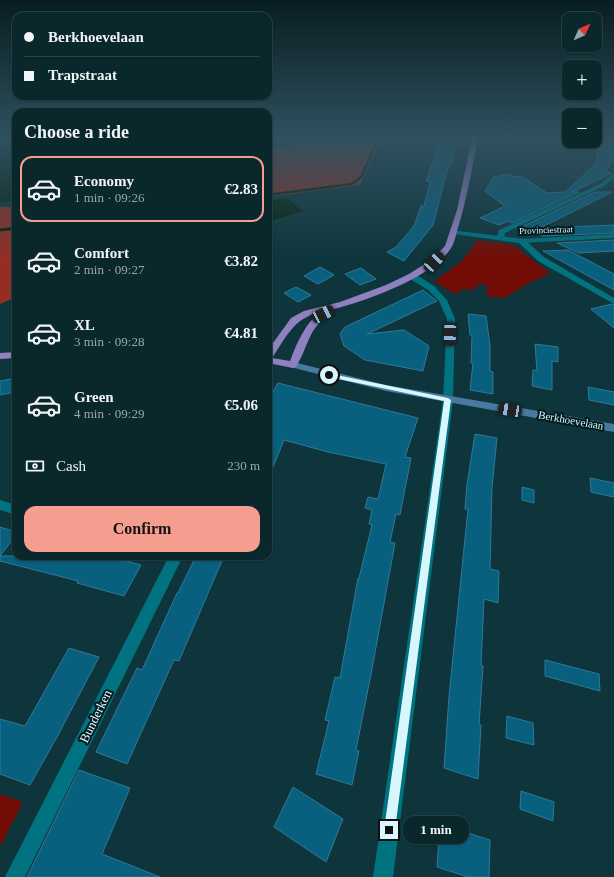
<!DOCTYPE html>
<meta charset="utf-8">
<style>
:root{--surface:#0a282c;--page:#133034;--text:#f1f3f6;--muted:#99a6a9;--line:#2a4448;--accent:#f59d8e}
body{margin:0;font-family:"Times New Roman",serif;background:var(--page);color:var(--text);height:100vh;display:flex;flex-direction:column;font-size:15px;white-space:nowrap}
*{box-sizing:border-box;margin:0}
p{font-size:13px;color:var(--muted)}
.icon{flex:none;width:22px;height:22px;fill:none;stroke:currentColor;stroke-width:2;stroke-linecap:round;stroke-linejoin:round}
.map{position:relative;flex:1;overflow:hidden}
.sheet{position:absolute;left:12px;top:108px;width:260px;height:452px;display:flex;flex-direction:column;background:var(--surface);border-radius:12px;box-shadow:0 1px 3px #0004,0 0 0 1px var(--line)}
.sheet>*{flex:none}
.banner{position:absolute;left:12px;top:12px;width:260px;height:88px;border-radius:12px;box-shadow:0 1px 3px #0004,0 0 0 1px var(--line);display:grid;align-content:center;height:88px;padding:0 12px;background:var(--surface)}
.needle{width:26px;rotate:45deg}
.fabs{position:absolute;left:562px;top:12px;display:grid;gap:8px}
.fabs a{display:grid;place-items:center;width:40px;height:40px;border-radius:8px;background:var(--surface);box-shadow:0 1px 3px #0004,0 0 0 1px var(--line);font-size:20px}
.end{position:absolute;width:18px;height:18px;margin:-9px;border:5px solid #d8f7fc;background:#111;box-shadow:0 0 0 2px #111}
.from{border-radius:50%}
.bubble{position:absolute;height:28px;border-radius:12px;background:var(--surface);box-shadow:0 1px 3px #0004,0 0 0 1px var(--line);font-size:13px;font-weight:800;line-height:28px;text-align:center}
.car{position:absolute;width:12px;height:24px;margin:-12px -6px;border-radius:5px;box-shadow:0 0 3px 1px #0007;background:linear-gradient(#222 24%,#8ab4d8 0 40%,#222 0 76%,#8ab4d8 0 86%,#222 0)}
.banner b{display:flex;align-items:center;gap:14px;height:38px;font-size:15px}
.banner b+b{border-top:1px solid var(--line)}
.banner i{width:10px;height:10px;background:var(--text)}
ul{padding:0;list-style:none}
li{display:flex;align-items:center;gap:12px;height:66px;margin:0 8px 6px;padding:0 4px;border:2px solid transparent;border-radius:12px}
li div{flex:1}
li b{display:block;font-size:15px}
li em{font-style:normal;font-weight:800}
li.current{border-color:var(--accent)}
li>.icon{width:36px;height:36px;stroke-width:1.5}
h2{padding:0 12px;font-size:18px;line-height:48px}
.pay{display:flex;align-items:center;gap:10px;height:44px;padding:0 12px;font-size:15px}
.pay p{margin-inline-start:auto}
.action{display:flex;gap:8px;margin-top:auto;padding:8px 12px}
.action a{flex:1;height:46px;border-radius:12px;background:var(--accent);color:#111;font-size:16px;font-weight:800;line-height:46px;text-align:center}
.map>svg:first-child{display:block}
.green{fill:#720c05}
.forest{fill:#942e22}
.water{fill:#04230d}
.lines{fill:none;stroke-linecap:round;stroke-linejoin:round}
.stream-far1{stroke:#04230d;stroke-width:2.5}
.stream{stroke:#04230d;stroke-width:3}
.building{fill:#095f7e;stroke:#2f7999}
.minor{fill:#007280;fill-rule:evenodd}
.tertiary{fill:#007280;fill-rule:evenodd}
.secondary{fill:#4879a0;fill-rule:evenodd}
.primary{fill:#9180bf;fill-rule:evenodd}
.route{fill:#d8f7fc}
.labels{text-anchor:middle;stroke-width:4;stroke-linejoin:round;paint-order:stroke}
.far-street-label{font-size:9px;fill:#d8f7fc;stroke:#021b1f}
.street-label{font-size:11px;fill:#d8f7fc;stroke:#021b1f}
.near-street-label{font-size:13px;fill:#d8f7fc;stroke:#021b1f}
</style>
<div class="map">
<svg width="614" height="877" viewBox="0 0 614 877">
<rect width="100%" height="100%" fill="#0e353b"/>
<g class="green">
<path d="M477,240L513,245L550,273L527,284L505,298L487,296V285L480,284L473,290L461,289L460,293L451,292L434,281L461,262L472,248Z"/>
<path d="M0,794L23,802L0,847Z"/>
</g>
<g class="forest">
<path d="M315,138H382L360,185L268,197V151Z"/>
<path d="M0,207H16V297L0,304Z"/>
</g>
<g class="water">
<path d="M0,138H16V201L0,202Z"/>
<path d="M268,138H301L268,147Z"/>
<path d="M287,198L303,211L268,222V201Z"/>
</g>
<g class="lines">
<path class="stream-far1" d="M268,195L352,184L362,176L378,138"/>
<path class="stream" d="M0,230L16,228"/>
</g>
<g class="building">
<path d="M441,138H458L452,161L447,171L433,225L404,261L387,252L396,247L414,226L421,206H424L430,182L426,181Z"/>
<path d="M597,138H603L611,162L605,172L611,173L608,175L572,192H579L512,223L509,221L499,225L480,218L505,206L485,191L494,177L511,174L514,177L521,176L547,193L565,192L597,163Z"/>
<path d="M595,192H612L540,228L614,225V233L543,236L521,227Z"/>
<path d="M614,240V251L579,253L557,243Z"/>
<path d="M568,250L614,274V290L543,251Z"/>
<path d="M320,267L334,275L318,284L304,276Z"/>
<path d="M361,268L376,279L360,285L345,274Z"/>
<path d="M296,287L311,295L298,302L284,293Z"/>
<path d="M423,290L437,301L367,334L404,330L429,346L423,371L365,360L344,346L340,334L345,327Z"/>
<path d="M612,304L614,305V328L591,309Z"/>
<path d="M468,314L486,316L490,346V371L493,372V394L470,390L473,363H471L472,335H470Z"/>
<path d="M535,344L558,347V362L552,361V390L532,386L533,370L537,371Z"/>
<path d="M16,378V392L0,395V381Z"/>
<path d="M278,383L418,418L405,457L411,458L400,515L396,514L390,542L395,543L372,669L356,750L359,751L352,785L316,774L329,721L325,720L335,677L340,678L358,578H359L372,525L369,524L372,510L365,508L368,497L378,499L386,464L328,452L284,440L268,479V400Z"/>
<path d="M588,387L614,392V405L589,400Z"/>
<path d="M475,434L497,438L492,487L490,569L499,571L498,603L484,599L481,665L483,666L479,725H481L478,779L444,768L449,696L468,509H465L467,484Z"/>
<path d="M590,478L614,483V497L591,492Z"/>
<path d="M522,487L534,490V503L522,500Z"/>
<path d="M0,527L16,532V535L0,556H109L141,565L124,596L77,583L78,581L0,561Z"/>
<path d="M196,556H224L179,661L174,660L127,764L96,752L137,668L142,670L177,593H178Z"/>
<path d="M69,648L99,657L57,737L30,785L0,774V719L25,726Z"/>
<path d="M545,660L599,674L600,691L545,676Z"/>
<path d="M507,716L533,723L534,745L506,738Z"/>
<path d="M79,770L130,788L102,854L160,877H27Z"/>
<path d="M293,787L343,819L326,862L274,827Z"/>
<path d="M521,791L554,802L553,821L520,809Z"/>
<path d="M440,824L490,840L489,877H468L437,867Z"/>
</g>
<g class="lines">
<g class="minor">
<path d="M606,138H611L614,150V162L611,160Z"/>
<path d="M614,173V178L604,186L505,233L504,240H501L497,238L499,230L600,184Z"/>
<path d="M614,234V238L521,243L517,241L521,239Z"/>
<path d="M409,274H415L434,286L447,300L455,319L453,400L393,877H373L443,400L447,319L439,301L428,290L409,278Z"/>
<path d="M0,500L16,505V515L0,510Z"/>
<path d="M169,556H183L25,877H5Z"/>
</g>
<path class="tertiary" d="M451,230L524,239L544,257L614,298V304L538,261L519,243L454,234H451Z"/>
<path class="secondary" d="M293,362L386,385L614,424V432L386,391L290,367L288,365Z"/>
<g class="primary">
<path d="M472,138H478C472,168 467,198 458,228C456,234 455,242 451,248C433,277 366,301 334,309L333,312C307,328 310,344 296,367L293,368L268,363V350L291,318L304,311L340,302L386,285L409,274L431,260L445,246L457,210ZM320,312C304,325 297,343 290,361L272,358C287,336 293,319 320,312Z"/>
<path d="M16,352V358L0,359V353Z"/>
</g>
</g>
<linearGradient id="sky" x2="0" y2="1"><stop stop-color="#081d20"/><stop offset="0.53" stop-color="#305160"/><stop offset="1" stop-color="#305160" stop-opacity="0"/></linearGradient>
<rect width="614" height="260" fill="url(#sky)"/>
<path class="route" d="M327,373L448,398L451,400L395,830L393,834L389,836L385,834L384,830L444,401L329,377L327,376Z"/>
<g class="labels">
<g class="far-street-label">
<text transform="translate(546 230) rotate(-2)" y="3">Provinciestraat</text>
</g>
<g class="street-label">
<text transform="translate(571 420) rotate(10)" y="4">Berkhoevelaan</text>
</g>
<g class="near-street-label">
<text transform="translate(95 716) rotate(-64)" y="5">Bunderken</text>
</g>
</g>
</svg>
<div class="fabs">
<a><svg class="needle" viewBox="-14 -14 28 28"><path d="M0-13l5 13h-10z" fill="#e53935"/><path d="M0 13l5-13h-10z" fill="#99a6a9"/></svg></a>
<a>+</a>
<a>−</a>
</div>
<i class="end from" style="left:329px;top:375px"></i>
<i class="end" style="left:389px;top:830px"></i>
<div class="bubble" style="left:403px;top:816px;width:66px">1 min</div>
<i class="car" style="left:434px;top:262px;rotate:43deg"></i>
<i class="car" style="left:323px;top:314px;rotate:63deg"></i>
<i class="car" style="left:450px;top:334px;rotate:182deg"></i>
<i class="car" style="left:510px;top:410px;rotate:279deg"></i>
<div class="banner">
<b><i class="from"></i>Berkhoevelaan</b>
<b><i></i>Trapstraat</b>
</div>
<section class="sheet">
<h2>Choose a ride</h2>
<ul>
<li class="current"><svg class="icon" aria-label="car" viewBox="0 0 24 24"><path d="M5 17H2v-5l4-1 3-4h7l3 4 3 1v5h-3M9 17h6M6 11h13"/><circle cx="7" cy="17" r="2"/><circle cx="17" cy="17" r="2"/></svg><div><b>Economy</b><p>1 min · 09:26</p></div><em>€2.83</em></li>
<li><svg class="icon" aria-label="car" viewBox="0 0 24 24"><path d="M5 17H2v-5l4-1 3-4h7l3 4 3 1v5h-3M9 17h6M6 11h13"/><circle cx="7" cy="17" r="2"/><circle cx="17" cy="17" r="2"/></svg><div><b>Comfort</b><p>2 min · 09:27</p></div><em>€3.82</em></li>
<li><svg class="icon" aria-label="car" viewBox="0 0 24 24"><path d="M5 17H2v-5l4-1 3-4h7l3 4 3 1v5h-3M9 17h6M6 11h13"/><circle cx="7" cy="17" r="2"/><circle cx="17" cy="17" r="2"/></svg><div><b>XL</b><p>3 min · 09:28</p></div><em>€4.81</em></li>
<li><svg class="icon" aria-label="car" viewBox="0 0 24 24"><path d="M5 17H2v-5l4-1 3-4h7l3 4 3 1v5h-3M9 17h6M6 11h13"/><circle cx="7" cy="17" r="2"/><circle cx="17" cy="17" r="2"/></svg><div><b>Green</b><p>4 min · 09:29</p></div><em>€5.06</em></li>
</ul>
<div class="pay"><svg class="icon" aria-label="cash" viewBox="0 0 24 24"><path d="M3 7h18v10H3z"/><circle cx="12" cy="12" r="2"/></svg>Cash<p>230 m</p></div>
<div class="action"><a>Confirm</a></div>
</section>
</div>
